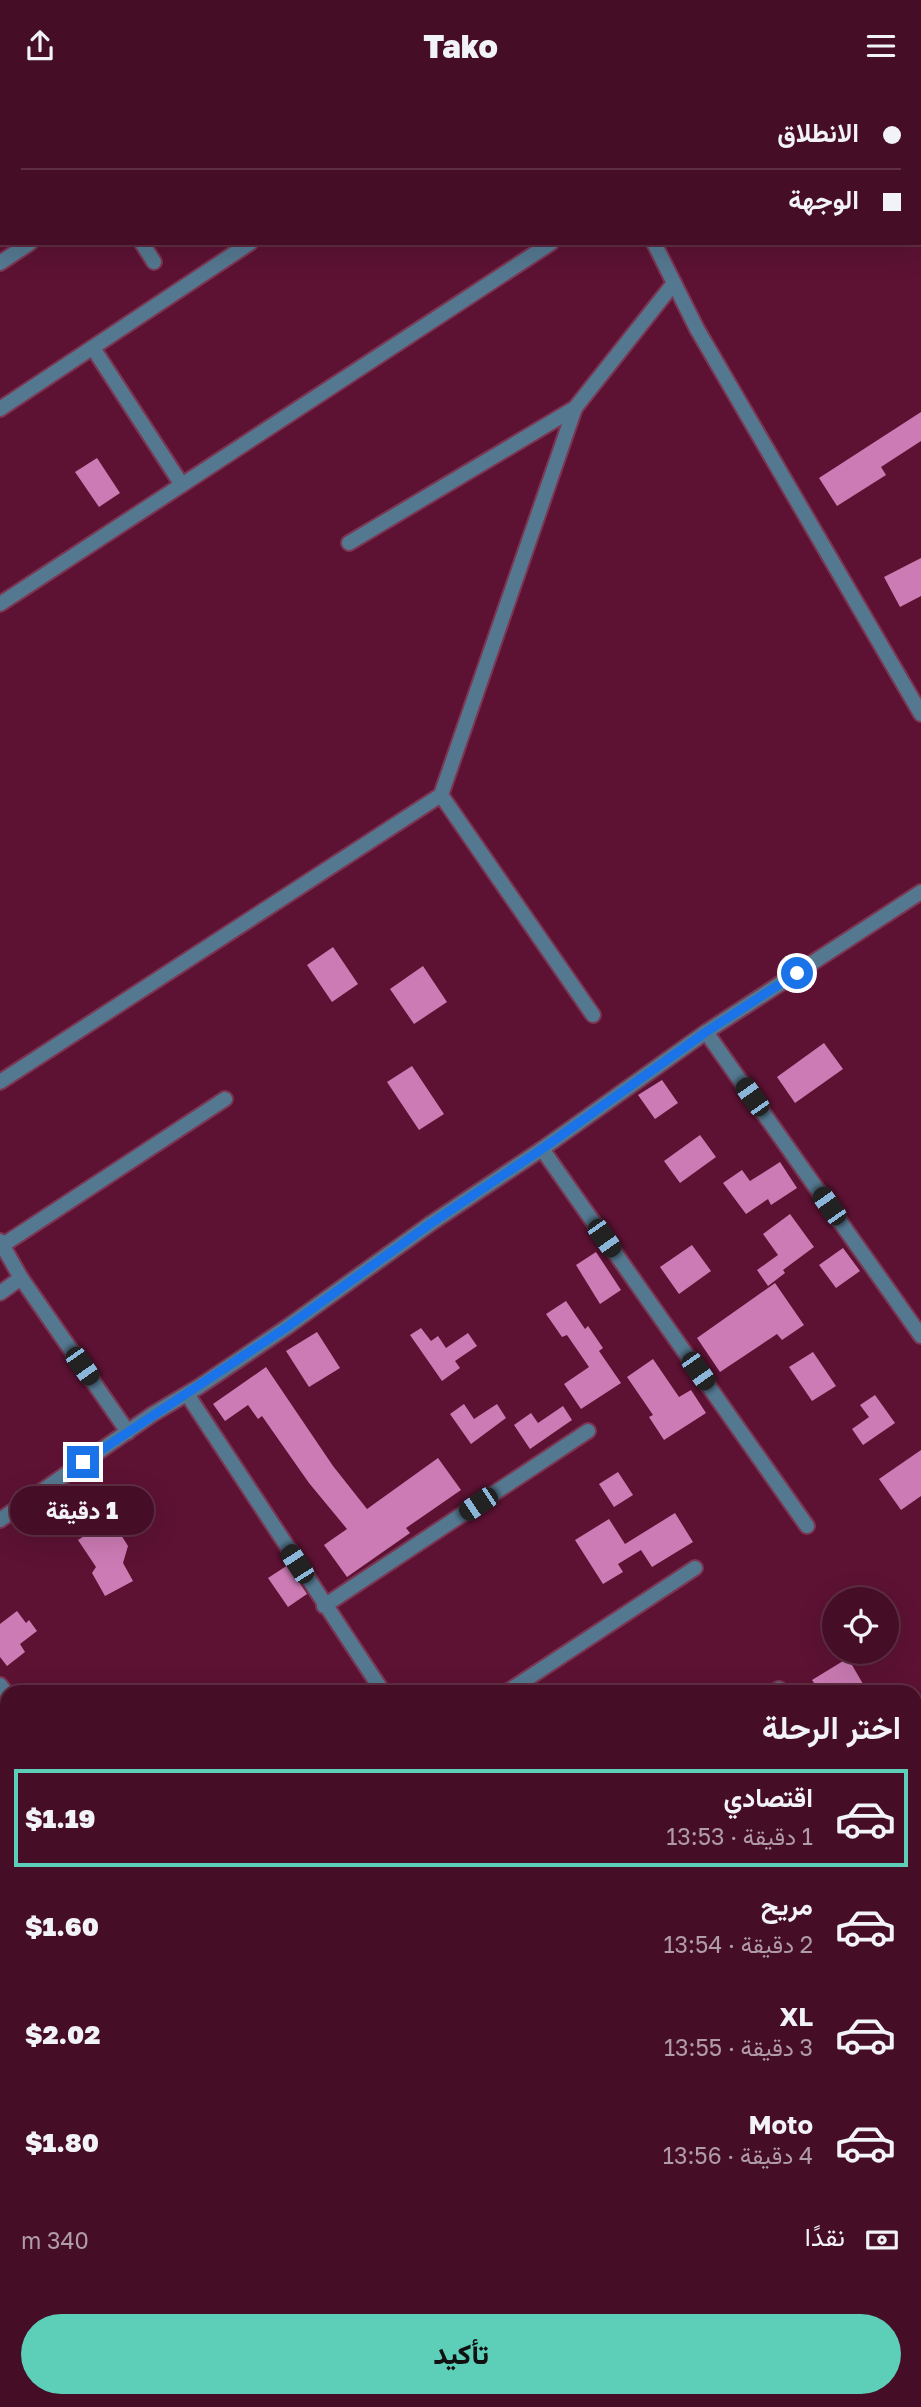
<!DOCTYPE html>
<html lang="ar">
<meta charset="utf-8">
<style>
:root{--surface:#460e26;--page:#501c32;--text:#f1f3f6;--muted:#b09ca7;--line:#5e2e43;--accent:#5dceb8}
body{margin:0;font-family:"Golos Text",Vazirmatn,sans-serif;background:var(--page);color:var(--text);direction:rtl;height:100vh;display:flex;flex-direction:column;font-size:26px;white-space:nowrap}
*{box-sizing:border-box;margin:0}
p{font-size:23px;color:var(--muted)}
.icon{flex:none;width:38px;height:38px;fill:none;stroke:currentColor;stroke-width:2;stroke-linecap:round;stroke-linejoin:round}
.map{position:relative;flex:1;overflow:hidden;direction:ltr}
.side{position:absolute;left:0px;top:1594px;width:922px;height:723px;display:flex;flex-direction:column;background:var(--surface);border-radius:21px 21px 0 0;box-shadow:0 7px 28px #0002,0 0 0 2px var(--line);direction:rtl}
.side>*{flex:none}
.guide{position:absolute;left:0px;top:0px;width:922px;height:154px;box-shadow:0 7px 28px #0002,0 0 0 2px var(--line);direction:rtl;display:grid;align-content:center;height:154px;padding:0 21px;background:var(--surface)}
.tools{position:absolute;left:822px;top:1496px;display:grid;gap:14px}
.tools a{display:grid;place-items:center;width:77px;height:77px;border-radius:50%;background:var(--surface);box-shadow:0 7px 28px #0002,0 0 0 2px var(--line);font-size:35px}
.end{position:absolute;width:32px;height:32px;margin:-16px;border:9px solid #1a73e8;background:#fff;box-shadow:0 0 0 4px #fff}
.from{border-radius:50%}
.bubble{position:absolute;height:49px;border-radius:24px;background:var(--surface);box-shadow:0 7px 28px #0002,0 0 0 2px var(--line);font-size:23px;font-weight:800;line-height:49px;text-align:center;direction:rtl}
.car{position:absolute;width:21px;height:42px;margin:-21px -10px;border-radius:9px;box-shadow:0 0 5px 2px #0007;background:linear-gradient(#222 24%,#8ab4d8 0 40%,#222 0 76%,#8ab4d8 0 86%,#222 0)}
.guide b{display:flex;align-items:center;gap:24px;height:66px;font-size:26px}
.guide b+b{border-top:2px solid var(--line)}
.guide i{width:18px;height:18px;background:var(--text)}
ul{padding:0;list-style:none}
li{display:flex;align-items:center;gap:21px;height:98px;margin:0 14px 10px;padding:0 7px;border:4px solid transparent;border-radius:0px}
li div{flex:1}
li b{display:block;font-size:26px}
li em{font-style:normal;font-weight:800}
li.active{border-color:var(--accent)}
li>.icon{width:63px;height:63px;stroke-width:1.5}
h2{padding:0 21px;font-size:32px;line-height:84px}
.pay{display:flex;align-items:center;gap:18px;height:77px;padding:0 21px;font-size:26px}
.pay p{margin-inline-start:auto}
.action{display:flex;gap:14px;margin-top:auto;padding:14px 21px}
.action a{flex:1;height:80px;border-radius:42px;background:var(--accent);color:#111;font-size:28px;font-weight:800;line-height:80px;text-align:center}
header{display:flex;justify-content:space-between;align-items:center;height:91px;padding:0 21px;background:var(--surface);font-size:32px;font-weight:800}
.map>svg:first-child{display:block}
.building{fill:#cc7bb4}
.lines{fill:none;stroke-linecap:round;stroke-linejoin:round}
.minor-casing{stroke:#7b3653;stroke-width:18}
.minor{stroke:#547890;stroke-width:14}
.route{stroke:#1a73e8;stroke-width:9}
</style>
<header><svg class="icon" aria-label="menu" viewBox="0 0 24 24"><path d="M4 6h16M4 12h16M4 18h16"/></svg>Tako<svg class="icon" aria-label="share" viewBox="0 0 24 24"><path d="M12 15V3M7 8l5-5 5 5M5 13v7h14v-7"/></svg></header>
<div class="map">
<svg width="921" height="2316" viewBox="0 0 921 2316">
<rect width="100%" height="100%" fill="#5d1233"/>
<g class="building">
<path d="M921,321V350L881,376L886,384L837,415L819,387Z"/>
<path d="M97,367L120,402L99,416L75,381Z"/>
<path d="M921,467V505L900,516L884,486Z"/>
<path d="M333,856L358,893L332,911L307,874Z"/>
<path d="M423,875L447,911L414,933L390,898Z"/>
<path d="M824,952L843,978L795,1012L777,986Z"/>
<path d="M412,975L444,1023L419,1039L387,991Z"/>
<path d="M662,989L678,1012L655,1028L638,1004Z"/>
<path d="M700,1044L716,1066L680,1092L664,1070Z"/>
<path d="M780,1071L797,1097L771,1114L768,1108L746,1123L723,1092L742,1079L750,1090Z"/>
<path d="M790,1123L814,1156L783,1179L785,1182L768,1195L757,1179L778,1164L763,1143Z"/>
<path d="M692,1154L711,1180L679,1203L660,1176Z"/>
<path d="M843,1157L860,1180L836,1197L819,1174Z"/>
<path d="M596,1161L621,1199L600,1213L576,1174Z"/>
<path d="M775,1192L804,1234L782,1249L777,1243L720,1281L697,1247Z"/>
<path d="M566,1210L585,1238L588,1235L603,1257L599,1260L621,1292L581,1318L564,1293L589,1276L567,1244L562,1246L546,1223Z"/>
<path d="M421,1237L431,1250L438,1245L446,1257L468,1242L477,1255L455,1270L460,1277L442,1290L410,1244Z"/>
<path d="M317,1241L340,1277L309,1296L286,1260Z"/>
<path d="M813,1261L836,1295L812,1310L789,1276Z"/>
<path d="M653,1268L679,1306L691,1299L706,1322L664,1349L649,1326L653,1324L627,1286Z"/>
<path d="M266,1276L333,1375L367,1418L438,1367L461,1399L406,1437L410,1442L347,1486L324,1454L347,1438L309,1392L262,1325L258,1328L248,1314L225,1330L213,1313Z"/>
<path d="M875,1304L895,1332L863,1354L852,1338L869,1326L860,1314Z"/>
<path d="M464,1313L474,1328L497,1313L506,1327L471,1353L450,1323Z"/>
<path d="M563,1315L572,1329L530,1358L514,1334L531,1322L538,1332Z"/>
<path d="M921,1359V1405L901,1419L879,1388Z"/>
<path d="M618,1381L633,1404L614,1416L599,1393Z"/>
<path d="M675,1422L693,1451L652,1476L641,1459L618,1473L623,1481L603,1493L575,1449L609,1428L625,1453Z"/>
<path d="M111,1428L128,1455L123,1472L133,1490L105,1505L92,1482L96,1476L78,1449Z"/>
<path d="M288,1474L307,1503L288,1516L268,1487Z"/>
<path d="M17,1520L26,1532L29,1529L37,1540L20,1553L25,1561L7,1575L0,1566V1533Z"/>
<path d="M848,1567L863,1593L849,1601H820L812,1589Z"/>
</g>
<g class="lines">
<g class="minor-casing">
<g id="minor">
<path d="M40,0L41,2"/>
<path d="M563,0L564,2"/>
<path d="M258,2L260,0"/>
<path d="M493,2L495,0"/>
<path d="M142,152L154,171"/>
<path d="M654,152L697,238L921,623"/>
<path d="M0,172L30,152"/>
<path d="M93,257L182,394"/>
<path d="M0,318L250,152"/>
<path d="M349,452L575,317"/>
<path d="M0,513L551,152"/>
<path d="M441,704L593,924"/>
<path d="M706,941L921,1245"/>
<path d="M0,991L441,704L575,317L674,192"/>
<path d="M542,1058L807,1435"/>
<path d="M0,1150L21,1187L128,1341"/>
<path d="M3,1154L225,1008"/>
<path d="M0,1202L21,1187"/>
<path d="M187,1303L383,1601"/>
<path d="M0,1429L153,1323L200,1295L287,1236L430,1133L542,1058L706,941L921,801"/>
<path d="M324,1515L588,1340"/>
<path d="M0,1594L7,1603"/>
<path d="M507,1601L695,1477"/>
<path d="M774,1601L779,1598"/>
<path d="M0,1957L7,1952"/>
<path d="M915,1963L921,1959"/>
<path d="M0,1986L7,1996"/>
<path d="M915,2075L921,2084"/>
<path d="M0,2207L7,2202"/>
<path d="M915,2277L921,2273"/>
<path d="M867,2310L872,2316"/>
<path d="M819,2316L828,2310"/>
</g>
</g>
<use href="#minor" class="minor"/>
</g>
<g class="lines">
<path class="route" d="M83,1371L287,1236L430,1133L542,1058L706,941L797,882"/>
</g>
</svg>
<div class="tools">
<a><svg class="icon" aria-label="locate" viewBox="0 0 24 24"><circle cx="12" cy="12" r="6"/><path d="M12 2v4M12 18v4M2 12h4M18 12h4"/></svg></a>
</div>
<i class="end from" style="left:797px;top:882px"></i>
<i class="end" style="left:83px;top:1371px"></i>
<div class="bubble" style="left:10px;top:1395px;width:144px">1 دقيقة</div>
<i class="car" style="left:752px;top:1006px;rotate:325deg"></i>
<i class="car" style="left:829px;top:1115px;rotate:325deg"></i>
<i class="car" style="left:604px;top:1147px;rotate:145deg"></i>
<i class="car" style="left:82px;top:1275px;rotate:145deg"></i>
<i class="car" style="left:698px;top:1280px;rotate:145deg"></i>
<i class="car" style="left:478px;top:1413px;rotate:236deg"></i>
<i class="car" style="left:297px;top:1473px;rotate:327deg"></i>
<div class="guide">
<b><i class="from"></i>الانطلاق</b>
<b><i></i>الوجهة</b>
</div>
<section class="side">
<h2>اختر الرحلة</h2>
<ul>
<li class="active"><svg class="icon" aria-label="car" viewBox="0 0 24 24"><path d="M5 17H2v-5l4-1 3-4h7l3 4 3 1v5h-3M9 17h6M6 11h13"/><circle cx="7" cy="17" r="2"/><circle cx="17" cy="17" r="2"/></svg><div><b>اقتصادي</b><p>1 دقيقة · 13:53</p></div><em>$1.19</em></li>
<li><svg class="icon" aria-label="car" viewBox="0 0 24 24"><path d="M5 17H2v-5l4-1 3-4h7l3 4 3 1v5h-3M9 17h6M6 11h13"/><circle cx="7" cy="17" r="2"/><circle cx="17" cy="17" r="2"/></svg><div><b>مريح</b><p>2 دقيقة · 13:54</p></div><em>$1.60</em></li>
<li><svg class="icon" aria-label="car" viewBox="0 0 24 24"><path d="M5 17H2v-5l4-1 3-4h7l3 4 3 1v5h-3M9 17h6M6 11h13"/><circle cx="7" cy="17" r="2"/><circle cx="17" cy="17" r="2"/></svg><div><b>XL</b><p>3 دقيقة · 13:55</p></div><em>$2.02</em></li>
<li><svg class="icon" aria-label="car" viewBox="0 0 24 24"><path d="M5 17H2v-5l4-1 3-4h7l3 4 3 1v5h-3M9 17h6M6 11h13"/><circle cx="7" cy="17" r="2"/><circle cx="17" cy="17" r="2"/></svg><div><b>Moto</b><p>4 دقيقة · 13:56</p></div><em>$1.80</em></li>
</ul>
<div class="pay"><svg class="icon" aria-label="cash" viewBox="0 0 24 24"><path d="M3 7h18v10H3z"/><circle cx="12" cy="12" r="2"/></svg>نقدًا<p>340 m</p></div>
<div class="action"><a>تأكيد</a></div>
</section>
</div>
